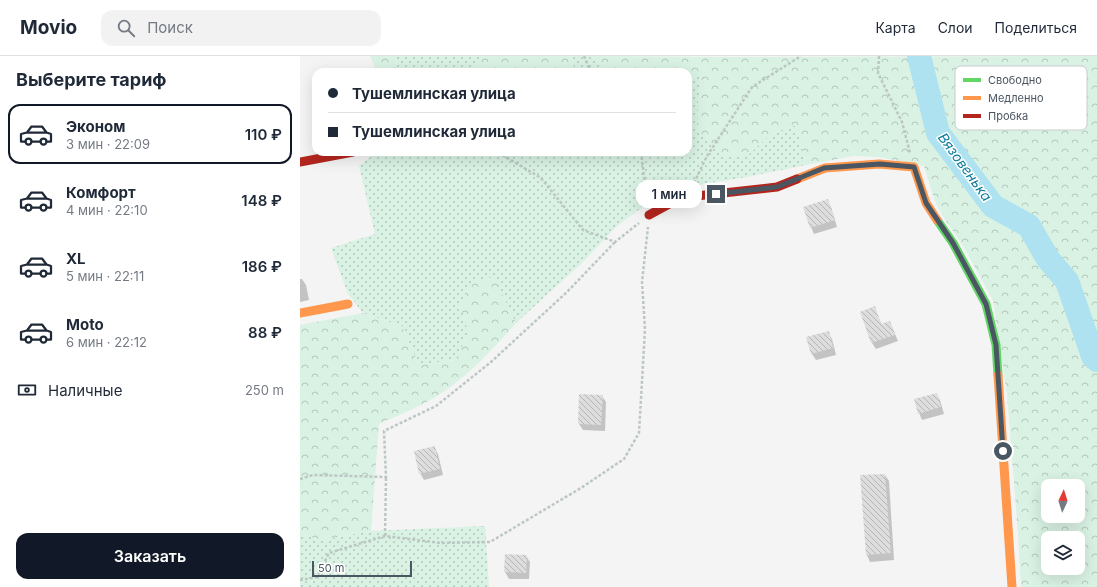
<!DOCTYPE html>
<html lang="ru">
<meta charset="utf-8">
<style>
:root{--surface:#fff;--page:#f2f2f3;--text:#1f2937;--muted:#747a83;--line:#e0e1e3;--accent:#111827}
body{margin:0;font-family:Inter,sans-serif;background:var(--page);color:var(--text);height:100vh;display:flex;flex-direction:column;font-size:15px;white-space:nowrap}
*{box-sizing:border-box;margin:0}
p{font-size:13px;color:var(--muted)}
.icon{flex:none;width:22px;height:22px;fill:none;stroke:currentColor;stroke-width:2;stroke-linecap:round;stroke-linejoin:round}
.map{position:relative;flex:1;overflow:hidden}
.sheet{display:flex;flex-direction:column;background:var(--surface);width:300px}
.sheet>*{flex:none}
.banner{position:absolute;left:12px;top:12px;width:380px;height:88px;border-radius:12px;box-shadow:0 4px 16px #0002;display:grid;align-content:center;height:88px;padding:0 16px;background:var(--surface)}
.needle{width:26px;rotate:4deg}
.fabs{position:absolute;left:741px;top:423px;display:grid;gap:8px}
.fabs a{display:grid;place-items:center;width:44px;height:44px;border-radius:8px;background:var(--surface);box-shadow:0 4px 16px #0002;font-size:20px}
.scale{position:absolute;left:12px;bottom:10px;width:100px;box-sizing:border-box;padding-left:4px;border:2px solid #4a5661;border-top:0;font-size:11px;line-height:14px;white-space:nowrap;color:#4a5661;-webkit-text-stroke:3px #fff;paint-order:stroke}
.end{position:absolute;width:18px;height:18px;margin:-9px;border:5px solid #4a5661;background:#fff;box-shadow:0 0 0 2px #fff}
.from{border-radius:50%}
.bubble{position:absolute;height:28px;border-radius:12px;background:var(--surface);box-shadow:0 4px 16px #0002;font-size:13px;font-weight:600;line-height:28px;text-align:center}
.banner b{display:flex;align-items:center;gap:14px;height:38px;font-size:15px}
.banner b+b{border-top:1px solid var(--line)}
.banner i{width:10px;height:10px;background:var(--text)}
ul{padding:0;list-style:none}
li{display:flex;align-items:center;gap:12px;height:60px;margin:0 8px 6px;padding:0 8px;border:2px solid transparent;border-radius:12px}
li div{flex:1}
li b{display:block;font-size:15px}
li em{font-style:normal;font-weight:600}
li.current{border-color:var(--accent)}
li>.icon{width:36px;height:36px;stroke-width:1.5}
h2{padding:0 16px;font-size:18px;line-height:48px}
.pay{display:flex;align-items:center;gap:10px;height:44px;padding:0 16px;font-size:15px}
.pay p{margin-inline-start:auto}
.primary-button{display:flex;gap:8px;margin-top:auto;padding:8px 16px}
.primary-button a{flex:1;height:46px;border-radius:12px;background:var(--accent);color:#fff;font-size:16px;font-weight:600;line-height:46px;text-align:center}
header{display:flex;align-items:center;gap:24px;box-sizing:border-box;height:56px;padding:0 20px;background:var(--surface);border-bottom:1px solid var(--line)}
header strong{font-size:19px}
nav{display:flex;gap:22px;margin-inline-start:auto;font-size:14px}
.search{width:280px;height:36px;background:var(--page);display:flex;align-items:center;gap:10px;box-sizing:border-box;padding:0 14px;border-radius:12px;color:var(--muted);font-size:15px}
main{display:flex;flex:1;min-height:0}
.map>svg:first-child{display:block}
.grass{fill:url(#grass-dots)}
.forest{fill:url(#forest-crowns);fill-rule:evenodd}
.shadow{fill:#0003}
.lines{fill:none;stroke-linecap:round;stroke-linejoin:round}
.river{stroke:#aee2f0;stroke-width:24}
.building{fill:url(#building-back-hatch)}
.path{stroke:#bcc7c4;stroke-width:2.5;stroke-dasharray:3 2;stroke-linecap:butt}
.fast{stroke:#63d668;stroke-width:9}
.slow{stroke:#ff974d;stroke-width:9}
.jam{stroke:#b3261e;stroke-width:9}
.route{stroke:#4a5661;stroke-width:5}
.labels{text-anchor:middle;stroke-width:3;stroke-linejoin:round;paint-order:stroke}
.water-label{font-size:14px;font-style:italic;fill:#0c7c9b;stroke:#fff}
.key{fill:#fff;stroke:#c9ccd0;stroke-width:1}
.key-label{font-size:11px;fill:#4a5661}
</style>
<header>
<strong>Movio</strong>
<div class="search"><svg class="icon" aria-label="search" viewBox="0 0 24 24"><circle cx="10" cy="10" r="6"/><path d="M15 15l6 6"/></svg>Поиск</div>
<nav><a>Карта</a><a>Слои</a><a>Поделиться</a></nav>
</header>
<main>
<section class="sheet">
<h2>Выберите тариф</h2>
<ul>
<li class="current"><svg class="icon" aria-label="car" viewBox="0 0 24 24"><path d="M5 17H2v-5l4-1 3-4h7l3 4 3 1v5h-3M9 17h6M6 11h13"/><circle cx="7" cy="17" r="2"/><circle cx="17" cy="17" r="2"/></svg><div><b>Эконом</b><p>3 мин · 22:09</p></div><em>110 ₽</em></li>
<li><svg class="icon" aria-label="car" viewBox="0 0 24 24"><path d="M5 17H2v-5l4-1 3-4h7l3 4 3 1v5h-3M9 17h6M6 11h13"/><circle cx="7" cy="17" r="2"/><circle cx="17" cy="17" r="2"/></svg><div><b>Комфорт</b><p>4 мин · 22:10</p></div><em>148 ₽</em></li>
<li><svg class="icon" aria-label="car" viewBox="0 0 24 24"><path d="M5 17H2v-5l4-1 3-4h7l3 4 3 1v5h-3M9 17h6M6 11h13"/><circle cx="7" cy="17" r="2"/><circle cx="17" cy="17" r="2"/></svg><div><b>XL</b><p>5 мин · 22:11</p></div><em>186 ₽</em></li>
<li><svg class="icon" aria-label="car" viewBox="0 0 24 24"><path d="M5 17H2v-5l4-1 3-4h7l3 4 3 1v5h-3M9 17h6M6 11h13"/><circle cx="7" cy="17" r="2"/><circle cx="17" cy="17" r="2"/></svg><div><b>Moto</b><p>6 мин · 22:12</p></div><em>88 ₽</em></li>
</ul>
<div class="pay"><svg class="icon" aria-label="cash" viewBox="0 0 24 24"><path d="M3 7h18v10H3z"/><circle cx="12" cy="12" r="2"/></svg>Наличные<p>250 m</p></div>
<div class="primary-button"><a>Заказать</a></div>
</section>
<div class="map">
<svg width="797" height="531" viewBox="0 0 797 531">
<defs>
<pattern id="grass-dots" width="8" height="8" patternUnits="userSpaceOnUse"><rect width="8" height="8" fill="#d9f2e3"/><path d="M2 2h.1M6 6h.1" fill="none" stroke="#b2c7bb" stroke-width="1.8" stroke-linecap="round"/></pattern>
<pattern id="forest-crowns" width="20" height="18" patternUnits="userSpaceOnUse"><rect width="20" height="18" fill="#d9f2e3"/><path d="M2 6a3 3 0 1 1 6 0M12 15a3 3 0 1 1 6 0" fill="none" stroke="#b2c7bb"/></pattern>
<pattern id="building-back-hatch" width="6" height="6" patternUnits="userSpaceOnUse"><rect width="6" height="6" fill="#ddddde"/><path d="M-1 5l2 2M0 0l6 6M5-1l2 2" fill="none" stroke="#b5b6b7"/></pattern>
</defs>
<rect width="100%" height="100%" fill="#f4f4f4"/>
<g class="grass">
<path d="M96,0H185L176,8V16H97Z"/>
<path d="M269,0H297V2L304,16H276Z"/>
<path d="M388,20H402L398,50L448,99L472,77L496,69L506,109L447,121L409,127L359,139L317,170L282,207L216,267L207,250L159,247L169,277L155,304L119,309L102,270L63,257L48,238L31,192L75,178L59,110L76,96H388Z"/>
<path d="M185,470L189,531H0V477L20,484L71,475Z"/>
</g>
<g class="forest">
<path d="M70,0H96L97,16H77Z"/>
<path d="M185,0H269L276,16H176V8Z"/>
<path d="M297,0L420,1L797,0V531H721L718,477L707,339L693,245L665,193L642,159L634,143L624,110L579,101L553,100L506,109L496,69L472,77L448,99L426,100L397,74L398,50L402,20H388V16H304L297,2ZM748,430H778V460H748ZM748,482H778V512H748Z"/>
<path d="M194,221L216,267C191,295 165,324 132,343C115,353 96,360 79,368L71,475L20,484L0,477V269L63,257L102,270L119,309L155,304L169,277L159,248L175,225Z"/>
</g>
<g class="shadow">
<path d="M527,144L531,151L537,171L514,178L511,171Z"/>
<path d="M0,223H2L6,229L9,244L0,246Z"/>
<path d="M574,252L582,269L590,266L598,285L576,293L572,287L561,256Z"/>
<path d="M528,276L532,283L536,299L516,304L512,298L508,282Z"/>
<path d="M636,338L640,344L644,358L622,364L619,357Z"/>
<path d="M302,340L306,346L305,375L283,374L279,368Z"/>
<path d="M134,391L138,398L143,419L124,424L120,417Z"/>
<path d="M585,419L589,425L594,504L570,506L567,499L561,420Z"/>
<path d="M226,500L230,506L229,523H209L205,516Z"/>
</g>
<g class="lines">
<path class="river" d="M619,0L638,77L693,150L729,170L748,203L767,225L793,300L797,304"/>
</g>
<g class="building">
<path d="M528,143L535,164L510,172L503,151Z"/>
<path d="M575,250L581,268L590,265L595,279L571,287L560,256Z"/>
<path d="M529,275L533,292L511,298L506,281Z"/>
<path d="M637,337L641,351L618,358L614,343Z"/>
<path d="M279,338L303,339L301,369L278,368Z"/>
<path d="M135,390L140,413L119,418L114,395Z"/>
<path d="M585,418L591,497L566,499L560,419Z"/>
<path d="M205,498L227,499L226,517L204,516Z"/>
</g>
<g class="lines">
<g class="path">
<path d="M284,0L291,16"/>
<path d="M579,0L578,17L602,66L610,97"/>
<path d="M193,96L199,97L241,122L283,174L315,186L339,167"/>
<path d="M341,96L347,144"/>
<path d="M394,127L407,100L452,31L501,0"/>
<path d="M0,423L13,419L86,421L84,375L136,350L191,306L267,236L315,186"/>
<path d="M85,480L86,421"/>
<path d="M0,524L17,521L29,497L85,480L141,487L190,486L281,432L324,403L339,377L345,273L342,226L348,171"/>
</g>
<path class="fast" d="M637,164L653,187L686,248L696,289L698,319"/>
<g class="slow">
<path d="M497,123L525,112L579,108L614,111L626,147L637,164"/>
<path d="M0,257L48,248"/>
<path d="M698,319L712,531"/>
</g>
<g class="jam">
<path d="M0,106L53,96"/>
<path d="M349,159L371,147L387,141L477,131L497,123"/>
</g>
</g>
<g class="lines">
<path class="route" d="M416,138L477,131L524,112L580,108L614,111L626,147L653,187L686,248L696,289L703,395"/>
</g>
<g class="labels">
<g class="water-label">
<text transform="translate(665 111) rotate(54)" y="5">Вязовенька</text>
</g>
</g>
<rect x="655" y="10" width="132" height="64" rx="6" class="key"/>
<rect x="663" y="22" width="18" height="4" fill="#63d668"/>
<rect x="663" y="40" width="18" height="4" fill="#ff974d"/>
<rect x="663" y="58" width="18" height="4" fill="#b3261e"/>
<g class="key-label">
<text x="688" y="28">Свободно</text>
<text x="688" y="46">Медленно</text>
<text x="688" y="64">Пробка</text>
</g>
</svg>
<div class="fabs">
<a><svg class="needle" viewBox="-14 -14 28 28"><path d="M0-13l5 13h-10z" fill="#e53935"/><path d="M0 13l5-13h-10z" fill="#747a83"/></svg></a>
<a><svg class="icon" aria-label="layers" viewBox="0 0 24 24"><path d="M12 4l9 5-9 5-9-5zM3 14l9 5 9-5"/></svg></a>
</div>
<div class="scale">50 m</div>
<i class="end from" style="left:703px;top:395px"></i>
<i class="end" style="left:416px;top:138px"></i>
<div class="bubble" style="left:336px;top:124px;width:66px">1 мин</div>
<div class="banner">
<b><i class="from"></i>Тушемлинская улица</b>
<b><i></i>Тушемлинская улица</b>
</div>
</div>
</main>
